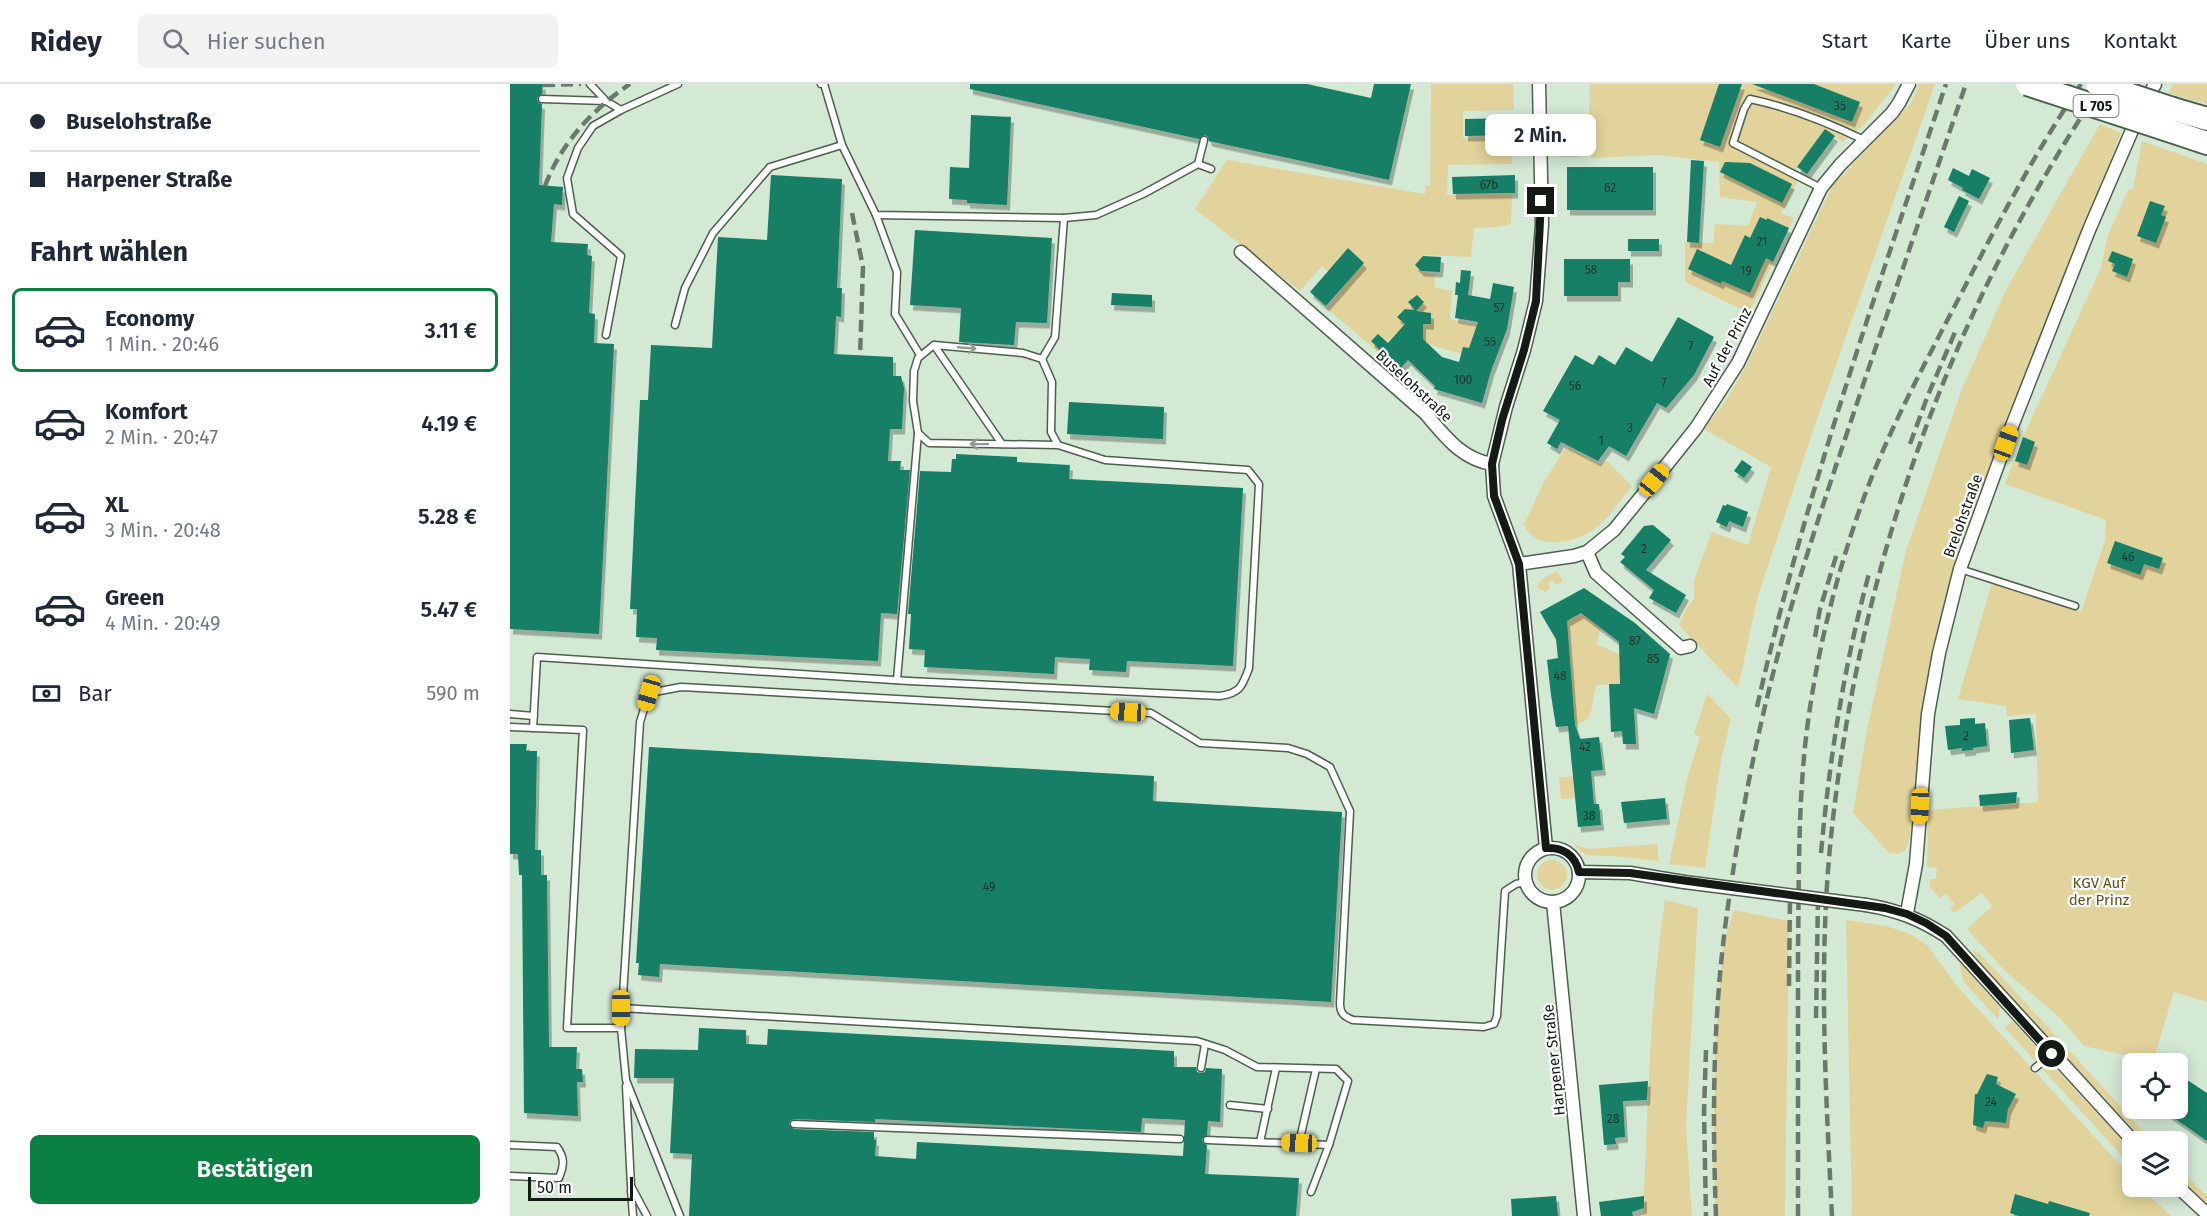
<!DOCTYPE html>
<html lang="de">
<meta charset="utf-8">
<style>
:root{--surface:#fff;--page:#f2f2f3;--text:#1f2937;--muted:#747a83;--line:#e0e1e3;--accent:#0b8043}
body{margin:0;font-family:"Fira Sans",sans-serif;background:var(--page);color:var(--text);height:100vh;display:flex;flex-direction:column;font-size:22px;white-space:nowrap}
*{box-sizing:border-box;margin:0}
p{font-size:20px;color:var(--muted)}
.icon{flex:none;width:33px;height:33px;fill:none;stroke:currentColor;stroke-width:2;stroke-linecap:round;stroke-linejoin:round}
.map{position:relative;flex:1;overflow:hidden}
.side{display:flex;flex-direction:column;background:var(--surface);width:510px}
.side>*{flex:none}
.hud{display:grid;align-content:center;height:132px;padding:0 30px;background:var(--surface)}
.tools{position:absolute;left:1612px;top:969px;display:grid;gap:12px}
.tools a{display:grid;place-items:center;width:66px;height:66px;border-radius:9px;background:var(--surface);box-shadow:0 3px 15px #0003;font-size:30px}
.scale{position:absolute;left:18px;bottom:15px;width:105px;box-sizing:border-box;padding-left:6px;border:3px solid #141b14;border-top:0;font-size:16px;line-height:21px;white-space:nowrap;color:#141b14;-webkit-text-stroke:4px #fff;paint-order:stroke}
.end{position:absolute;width:27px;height:27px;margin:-14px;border:8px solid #141b14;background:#fff;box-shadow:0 0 0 3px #fff}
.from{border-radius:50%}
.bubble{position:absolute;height:42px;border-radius:9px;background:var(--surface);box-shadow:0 3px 15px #0003;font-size:20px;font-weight:600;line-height:42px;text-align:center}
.car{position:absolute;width:18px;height:36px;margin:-18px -9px;border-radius:8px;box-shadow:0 0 4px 2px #0007;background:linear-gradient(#f5c518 24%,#345 0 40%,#f5c518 0 76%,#345 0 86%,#f5c518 0)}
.hud b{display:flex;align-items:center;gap:21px;height:57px;font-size:22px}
.hud b+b{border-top:2px solid var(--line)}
.hud i{width:15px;height:15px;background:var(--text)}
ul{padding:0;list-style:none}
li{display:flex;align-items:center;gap:18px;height:84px;margin:0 12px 9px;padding:0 18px;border:3px solid transparent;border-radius:9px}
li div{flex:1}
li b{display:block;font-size:22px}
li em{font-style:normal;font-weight:600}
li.selected{border-color:var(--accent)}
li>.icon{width:54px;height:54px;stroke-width:1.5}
h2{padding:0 30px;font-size:27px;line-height:72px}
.pay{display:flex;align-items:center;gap:15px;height:66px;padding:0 30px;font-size:22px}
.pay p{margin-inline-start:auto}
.button{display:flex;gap:12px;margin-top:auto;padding:12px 30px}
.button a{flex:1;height:69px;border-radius:9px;background:var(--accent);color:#fff;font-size:24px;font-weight:600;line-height:69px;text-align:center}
header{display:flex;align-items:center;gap:36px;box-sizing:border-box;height:84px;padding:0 30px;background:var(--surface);border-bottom:2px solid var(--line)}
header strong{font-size:28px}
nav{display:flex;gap:33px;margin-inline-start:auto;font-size:21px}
.search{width:420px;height:54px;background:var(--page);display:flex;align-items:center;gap:15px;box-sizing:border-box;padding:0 21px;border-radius:9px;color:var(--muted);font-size:22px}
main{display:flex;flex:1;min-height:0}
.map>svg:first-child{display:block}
.green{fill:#e2d39c}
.building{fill:#137f65;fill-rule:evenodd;filter:url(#shadow)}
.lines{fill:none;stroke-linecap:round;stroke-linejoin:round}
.lane-casing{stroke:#4d5f4d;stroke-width:9}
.street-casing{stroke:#4d5f4d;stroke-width:15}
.highway-casing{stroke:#4d5f4d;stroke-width:26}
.lane{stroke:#fff;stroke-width:6}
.street{stroke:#fff;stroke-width:12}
.highway{stroke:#fff;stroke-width:22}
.rail{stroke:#6b796c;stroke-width:4.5;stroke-dasharray:12 6;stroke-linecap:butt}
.street-bridge-casing{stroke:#4d5f4d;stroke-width:15;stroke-linecap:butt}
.highway-bridge-casing{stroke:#4d5f4d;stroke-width:26;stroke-linecap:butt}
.street-bridge{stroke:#fff;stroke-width:12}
.highway-bridge{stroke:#fff;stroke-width:22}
.oneway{stroke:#959895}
.route{stroke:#141b14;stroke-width:8}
.labels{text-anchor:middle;stroke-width:4.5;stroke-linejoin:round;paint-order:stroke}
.number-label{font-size:12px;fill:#143428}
.shield{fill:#fff;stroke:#5a5f5a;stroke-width:1.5}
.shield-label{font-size:14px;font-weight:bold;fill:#141b14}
.street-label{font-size:15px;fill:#141b14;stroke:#fff}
.park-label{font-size:15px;fill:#625319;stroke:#fff}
</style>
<header>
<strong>Ridey</strong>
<div class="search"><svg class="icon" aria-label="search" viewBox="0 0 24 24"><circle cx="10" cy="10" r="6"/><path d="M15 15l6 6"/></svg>Hier suchen</div>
<nav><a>Start</a><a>Karte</a><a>Über uns</a><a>Kontakt</a></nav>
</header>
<main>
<section class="side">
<div class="hud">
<b><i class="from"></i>Buselohstraße</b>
<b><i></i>Harpener Straße</b>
</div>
<h2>Fahrt wählen</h2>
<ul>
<li class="selected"><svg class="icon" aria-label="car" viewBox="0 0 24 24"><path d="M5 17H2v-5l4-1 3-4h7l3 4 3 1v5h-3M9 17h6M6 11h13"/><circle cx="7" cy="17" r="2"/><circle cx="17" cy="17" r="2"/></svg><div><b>Economy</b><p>1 Min. · 20:46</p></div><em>3.11 €</em></li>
<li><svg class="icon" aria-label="car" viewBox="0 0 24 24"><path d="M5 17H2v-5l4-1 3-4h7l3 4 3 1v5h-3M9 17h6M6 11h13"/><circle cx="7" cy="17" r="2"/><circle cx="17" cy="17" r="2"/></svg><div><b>Komfort</b><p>2 Min. · 20:47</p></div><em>4.19 €</em></li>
<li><svg class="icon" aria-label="car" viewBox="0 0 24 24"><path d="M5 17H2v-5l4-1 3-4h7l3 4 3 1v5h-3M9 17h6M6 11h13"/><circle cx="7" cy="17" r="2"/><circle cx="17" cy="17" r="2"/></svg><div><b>XL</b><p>3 Min. · 20:48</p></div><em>5.28 €</em></li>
<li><svg class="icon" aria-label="car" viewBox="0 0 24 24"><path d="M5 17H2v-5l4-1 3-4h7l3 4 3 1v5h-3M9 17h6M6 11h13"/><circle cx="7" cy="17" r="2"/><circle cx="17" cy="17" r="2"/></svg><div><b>Green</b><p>4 Min. · 20:49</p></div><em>5.47 €</em></li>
</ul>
<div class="pay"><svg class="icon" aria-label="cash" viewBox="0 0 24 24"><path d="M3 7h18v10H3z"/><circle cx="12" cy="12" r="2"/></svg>Bar<p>590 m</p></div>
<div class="button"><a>Bestätigen</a></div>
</section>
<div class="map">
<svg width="1697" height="1132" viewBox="0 0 1697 1132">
<defs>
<filter id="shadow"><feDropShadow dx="3" dy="5.5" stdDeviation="0" flood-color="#0004"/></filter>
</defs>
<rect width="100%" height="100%" fill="#d3e9d4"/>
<g class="green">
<path d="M921,0H1003L1004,26L953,27V54L1003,53L1002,80L938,81L937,111L1002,110L1001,140L987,143L964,144L961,173L915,171L913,189L924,190L925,204L942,207L940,235L973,243L962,273L913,259L904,270L884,252L867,267L816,224L834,203L812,182L790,207L685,125L717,76L915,110L916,101H920Z"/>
<path d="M1080,0H1386L1354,41L1333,58L1314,46L1285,87L1281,93L1288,97L1271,129L1284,134L1239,229L1175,198V158L1203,159L1205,140L1238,142L1247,118L1210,113L1209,78L1148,71L1081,74L1079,26Z"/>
<path d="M1409,0H1425L1301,352L1248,512L1228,604L1169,541L1176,525L1184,515V496L1202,448L1238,461L1261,383L1194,345L1214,319L1237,281L1322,102L1401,19Z"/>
<path d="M1663,0H1697V20L1658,9Z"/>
<path d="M1590,40L1611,49L1451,458L1421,571L1405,693L1400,752L1396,766L1387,770L1379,769L1343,729L1356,651L1396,466L1452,305L1496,206Z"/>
<path d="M1632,57L1697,80V918L1664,908L1643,977L1574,962L1550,934L1496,888L1457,845L1482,822L1472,809L1444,829L1440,825L1445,820L1436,810L1430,814L1420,803V795H1426L1427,784L1417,783L1418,726L1528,718L1526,630L1497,632L1496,622L1448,615L1482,499L1571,528L1595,457L1596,436L1495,400L1513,353L1591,184L1598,151L1618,106L1623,105Z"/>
<path d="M1056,363L1090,380L1097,377L1122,402C1112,415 1101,430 1088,442C1070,458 1026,470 1014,440L1034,398Z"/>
<path d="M1047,487L1053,497L1046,501L1042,496L1037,499L1040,504L1035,508L1027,503L1032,495Z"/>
<path d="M1074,528L1091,544L1086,560L1109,570L1111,600L1087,601C1080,616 1087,637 1065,641L1058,549L1041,546Z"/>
<path d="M1197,610L1221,635L1211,676L1195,784L1159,780L1178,691L1190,653L1184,650Z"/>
<path d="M1064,692L1071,714L1051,715L1049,694Z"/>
<path d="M1056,751L1066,761L1079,765L1147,760L1149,777L1102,772L1076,771L1070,767Z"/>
<circle cx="1042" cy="791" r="15"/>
<path d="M1155,816L1188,824L1176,1044L1182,1132H1133C1138,1026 1139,922 1155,816Z"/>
<path d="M1224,826L1279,837L1275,1132H1206L1203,1078L1205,965L1213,861Z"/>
<path d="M1336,836L1376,842L1398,849L1417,861L1447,902L1623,1095V1102L1630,1103L1661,1132H1342Z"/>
<path d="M1461,865L1470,870L1504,906L1642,1057H1634L1471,880Z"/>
<path d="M1449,878L1490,923L1488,935L1453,897Z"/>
<path d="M1502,937L1623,1068V1084L1495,944Z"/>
<path d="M1668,1084L1697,1112V1119L1668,1093Z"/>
</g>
<g class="building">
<path d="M0,0H33L32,10L27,14L28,18L32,20L29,101L53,103L52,121L44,120L41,158L78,160L77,171L82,172L79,229L85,230L84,259L104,260L89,550L0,545Z"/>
<path d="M460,0H797L861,14L864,0H901L879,96L699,57L698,53L695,51L689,55L460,5Z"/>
<path d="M1209,0H1232L1210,63L1190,56Z"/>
<path d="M1242,0H1304L1350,18L1342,38Z"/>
<path d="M461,31L501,33L497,121L457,119V116L439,115L440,83L459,84Z"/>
<path d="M1045,32H1064L1065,67H1046Z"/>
<path d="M1004,34V51L955,52V35Z"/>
<path d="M1315,45L1325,52L1297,90L1287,83Z"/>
<path d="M1181,76L1194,77L1189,159L1177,158Z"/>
<path d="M1215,78L1240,79L1282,100L1272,119L1210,88Z"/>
<rect x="1057" y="83" width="86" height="43"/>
<path d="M1443,84L1459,92L1462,85L1480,94L1469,115L1452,106L1453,104L1438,96Z"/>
<path d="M261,91L332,95L327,204H332L331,233L326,232L324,270L383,273V292H391L394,304L392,345H380L378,377H391L390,386H400L387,530L371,529L368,577L146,566L147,554L126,553L127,525H120L130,316H138L141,261L202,264L208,153L257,156Z"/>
<path d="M1005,91V109L943,110L942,93Z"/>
<path d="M1449,112L1459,117L1444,148L1434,143Z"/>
<path d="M1640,117L1655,122L1651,131L1656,133L1646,159L1627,152Z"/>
<path d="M1250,133L1257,136V134L1279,144L1263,178L1256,174L1240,209L1212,197L1211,200L1178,185L1187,165L1221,181L1235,151L1240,154Z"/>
<path d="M405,146L542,154L537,239L506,238L504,261L449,258L451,224L400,221Z"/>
<rect x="1118" y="155" width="31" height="12"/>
<path d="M838,164L854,179L816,222L800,208Z"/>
<path d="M1602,167L1623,175L1617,193L1602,187L1605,180L1598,177Z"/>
<path d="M913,172L931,173L930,188L911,187L905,181Z"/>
<path d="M1054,175H1120V198H1108V212H1054Z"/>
<path d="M951,186L961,187L958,211L980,215L983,199L1004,203L997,245L981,287L972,319L924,305L925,302L898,276L889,286L869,269L871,267L861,257L868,250L878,259L895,240L887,233L895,225L905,226L898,218L907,211L914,218L906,227L921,229V240H913V255L932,273L949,278L953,263L959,264L968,238L945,234L948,211H945L946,198L950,199Z"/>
<path d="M602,209L642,211V223L601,221Z"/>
<path d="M1168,233L1204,253L1184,291L1156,324L1147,319L1116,372L1099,362L1088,377L1051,358L1047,365L1037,359L1050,336L1033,327L1065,271L1083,281L1089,271L1105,281L1116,263L1142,278Z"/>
<path d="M559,318L654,323L653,355L557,350Z"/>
<path d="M1513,353L1525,358L1517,381L1505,377Z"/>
<path d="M446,370L507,373V378L560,381L559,395L733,404L723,582L617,577L616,588L579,586L580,575L545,573L544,590L414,583L415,566L399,565L401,530H398L410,387L441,388L442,375H446Z"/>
<path d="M1232,376L1242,383L1234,394L1224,387Z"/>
<path d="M1217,420L1238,428L1233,443L1219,437L1217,443L1206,438L1213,421L1216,422Z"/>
<path d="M1143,441L1161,456L1136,486L1176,511L1166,529L1139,514L1144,506L1110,478L1115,473L1111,470L1134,442Z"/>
<path d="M1605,457L1653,474L1649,485L1634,480L1630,491L1597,479Z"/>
<path d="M1074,504L1125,539L1160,570L1144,630L1124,624L1126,660H1113L1112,647L1101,648L1099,600H1110L1109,558L1071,529L1057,537L1065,641L1070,655L1089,653L1093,686L1081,687L1084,720H1089L1091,741L1068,743L1058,642L1046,643L1041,611L1037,576L1048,574L1046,555L1030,528Z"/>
<path d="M1465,634V640L1475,639L1477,662L1463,664V666L1452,667V664L1438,666L1435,642L1450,641V635Z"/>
<path d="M1520,634L1524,666L1501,669L1499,636Z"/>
<path d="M0,660H17L16,667H27L25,766H31V791H37L39,963H67L66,985H72L73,998H67L68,1032L14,1029L12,791H9L8,770H0Z"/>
<path d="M139,663L644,692L643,717L832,728L821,918L150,880L149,893L128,891L129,879H126Z"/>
<path d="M1507,708L1506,719L1470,722L1469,711Z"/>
<path d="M1155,714L1157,735L1114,739L1111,718Z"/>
<path d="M189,944L236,946V960L257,961L258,945L664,967V983H686L687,988L691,989L695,988L696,984L712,985L710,1038L698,1037L697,1051L692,1055L693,1059L697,1061L695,1090L789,1094L786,1132H179L182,1070L160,1069L164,994H124L125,965L188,966ZM632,1034L675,1036L673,1072L407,1058L406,1075L365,1072L366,1056H364V1048L284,1045L279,1040L280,1037L284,1035L365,1038V1035L631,1048Z"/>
<path d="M1477,990L1488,993L1486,1000L1506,1010L1498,1025L1496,1039L1475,1037L1473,1044L1463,1041L1465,1010H1467Z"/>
<path d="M1668,990L1697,1009V1057L1650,1024H1668Z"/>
<path d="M1138,997L1137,1016L1113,1017L1115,1053L1105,1054L1106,1060L1094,1061L1089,1001Z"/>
<path d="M1505,1110L1538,1120L1539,1117L1580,1129L1579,1132H1509L1500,1129Z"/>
<path d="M1046,1112L1048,1132H1002L1001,1115Z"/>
<path d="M1134,1112V1124L1122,1128L1123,1132H1091L1089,1118Z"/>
</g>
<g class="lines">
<g class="lane-casing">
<g id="lane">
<path d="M80,0L96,17"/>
<path d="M311,0H314L332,61L366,131L554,134L586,131L633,110L688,80"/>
<path d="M32,15L96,17L111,26L168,0"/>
<path d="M694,56L688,80L701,85"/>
<path d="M1311,104L1223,59L1234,25L1240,15C1278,23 1319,39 1354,56"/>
<path d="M366,131L387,188L385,230L410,271"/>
<path d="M165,241L175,204L203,149L260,83L332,61"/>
<path d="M96,251L111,172L63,130L57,94L68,64L83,42L111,26"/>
<path d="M424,261L492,360"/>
<path d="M532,275L545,253L554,134"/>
<path d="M1450,485L1565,522"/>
<path d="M387,596L408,349"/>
<path d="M0,630L24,632"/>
<path d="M0,643L73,646L57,944H111L116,996L170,1132"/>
<path d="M23,644L27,573L399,597L710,612C730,609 732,603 739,584L749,400L738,386L595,376L548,361L419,359L408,349L403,317L404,287L408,274L424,261L513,269L532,275L542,298L541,348L548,361"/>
<path d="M111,924L687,957L715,966L747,983L826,985L838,997L819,1061L697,1056"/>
<path d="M111,944L130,638L139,609L171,603L641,629L690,659L778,664L797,670L820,683L840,727L830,919C830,929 833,932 843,936L974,943L984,940L987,932L995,807L1006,800L1016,798"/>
<path d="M691,984L695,960"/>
<path d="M1525,984L1542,970"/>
<path d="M116,1002L121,1102L137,1132"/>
<path d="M720,1021L758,1025"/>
<path d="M284,1040L670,1055"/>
<path d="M750,1058L766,984"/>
<path d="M789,1059L806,985"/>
<path d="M0,1061L47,1063C55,1074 54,1081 49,1094L0,1092"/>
<path d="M121,1106L123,1132"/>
<path d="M801,1108L819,1061"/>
</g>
</g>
<g class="street-casing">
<g id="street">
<path d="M1029,0L1032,141L1026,217L1014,266L996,323L982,380L984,412L1009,480L1036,764"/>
<path d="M731,168L915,329C935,352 951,375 982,380"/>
<path d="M1077,468L1086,489L1171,564L1180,562"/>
<path d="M1009,480L1064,472L1077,468L1104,446L1135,408L1186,344L1228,279L1311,104L1330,81L1382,29L1389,19L1399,0"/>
<circle cx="1042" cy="791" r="27"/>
<path d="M1069,788L1120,789L1174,798"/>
<path d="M1043,818L1074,1132"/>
<path d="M1356,821C1387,826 1410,835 1436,852L1624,1058"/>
<path d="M1397,829L1406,780L1418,630L1429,569L1450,485L1502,342L1579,146L1626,37L1645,0"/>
<path d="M1667,1102L1697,1130"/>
</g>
</g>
<g class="highway-casing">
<g id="highway">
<path d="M1663,25L1697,35"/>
<path d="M1655,45L1697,59"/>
</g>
</g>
<use href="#lane" class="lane"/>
<use href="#street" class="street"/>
<use href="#highway" class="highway"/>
<g class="rail">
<path d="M33,1L71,0"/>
<path d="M35,102C51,59 83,25 120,0"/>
<path d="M342,129L353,183L350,272"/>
<path d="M1400,360L1418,311L1446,246"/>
<path d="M1305,553L1310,525L1328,466"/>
<path d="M1247,623C1295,411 1367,206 1436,0"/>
<path d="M1311,769C1320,671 1334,581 1360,486"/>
<path d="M1279,902L1280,812"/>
<path d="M1306,934L1308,814"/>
<path d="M1196,966L1194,1028L1196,1132"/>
<path d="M1206,1132C1202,1028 1203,925 1218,822C1230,735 1247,648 1270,563C1295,470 1327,380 1357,289C1390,193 1423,96 1456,0"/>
<path d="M1288,1132C1288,1044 1288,956 1288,868C1289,796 1288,724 1296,653C1306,570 1327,486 1356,408C1382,339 1418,274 1452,208C1489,137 1526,67 1571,0"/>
<path d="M1322,1132C1316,1013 1309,893 1319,774C1344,496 1436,231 1593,0"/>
</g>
<g class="street-bridge-casing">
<path id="street-bridge" d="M1174,798L1356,821"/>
</g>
<g class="highway-bridge-casing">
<g id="highway-bridge">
<path d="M1517,0L1655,45"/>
<path d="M1587,0L1663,25"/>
</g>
</g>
<use href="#street-bridge" class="street-bridge"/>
<use href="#highway-bridge" class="highway-bridge"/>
</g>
<defs><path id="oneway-shaft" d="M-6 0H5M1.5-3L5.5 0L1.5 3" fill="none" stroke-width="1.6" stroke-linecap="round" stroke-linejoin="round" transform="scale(1.5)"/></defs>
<g class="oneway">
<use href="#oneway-shaft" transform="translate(457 264) rotate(5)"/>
<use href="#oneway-shaft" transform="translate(469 360) rotate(-179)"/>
</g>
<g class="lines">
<path class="route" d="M1031,117L1026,217L1014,266L992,336L982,380L984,412L1009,480L1036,764C1053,763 1065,771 1069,788L1120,789L1375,824L1397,830L1416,839L1436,852L1542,970"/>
</g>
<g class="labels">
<g class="number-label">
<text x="1330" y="26">35</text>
<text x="979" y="105">67b</text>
<text x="1100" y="108">62</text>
<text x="1252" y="162">21</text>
<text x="1081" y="190">58</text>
<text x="1236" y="191">19</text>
<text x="989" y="228">57</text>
<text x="980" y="262">55</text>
<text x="1181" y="266">7</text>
<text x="953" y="300">100</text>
<text x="1154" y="303">7</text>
<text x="1065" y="306">56</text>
<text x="1120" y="348">3</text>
<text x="1091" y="361">1</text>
<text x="1134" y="469">2</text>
<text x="1618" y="477">46</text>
<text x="1125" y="561">87</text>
<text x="1143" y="579">85</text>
<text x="1050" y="596">48</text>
<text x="1456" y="656">2</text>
<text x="1075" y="667">42</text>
<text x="1079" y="736">38</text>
<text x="479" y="807">49</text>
<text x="1481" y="1022">24</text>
<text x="1103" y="1039">28</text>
</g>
<rect class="shield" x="1563.5" y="11" width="45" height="22" rx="4.5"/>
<g class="shield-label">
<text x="1586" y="27">L 705</text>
</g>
<g class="street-label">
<text transform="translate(1217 263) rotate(-62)" y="5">Auf der Prinz</text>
<text transform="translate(904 302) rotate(43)" y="5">Buselohstraße</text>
<text transform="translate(1453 432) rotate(-70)" y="5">Brelohstraße</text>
<text transform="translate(1044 976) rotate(-96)" y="5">Harpener Straße</text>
</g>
<g class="park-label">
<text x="1589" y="804">KGV Auf<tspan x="1589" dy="17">der Prinz</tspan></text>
</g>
</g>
</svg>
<div class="tools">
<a><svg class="icon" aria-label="locate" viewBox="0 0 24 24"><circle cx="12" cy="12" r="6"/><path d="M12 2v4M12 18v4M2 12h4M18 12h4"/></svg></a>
<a><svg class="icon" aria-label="layers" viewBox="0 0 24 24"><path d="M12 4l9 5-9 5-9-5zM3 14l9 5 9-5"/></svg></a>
</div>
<div class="scale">50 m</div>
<i class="end from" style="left:1542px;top:970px"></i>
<i class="end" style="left:1031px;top:117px"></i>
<div class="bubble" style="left:975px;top:30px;width:111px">2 Min.</div>
<i class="car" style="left:1496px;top:359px;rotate:20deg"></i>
<i class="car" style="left:1144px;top:396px;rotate:39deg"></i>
<i class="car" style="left:139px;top:609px;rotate:196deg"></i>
<i class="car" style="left:618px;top:628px;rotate:273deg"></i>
<i class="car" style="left:1410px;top:722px;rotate:183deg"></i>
<i class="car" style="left:111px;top:924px;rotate:180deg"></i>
<i class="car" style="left:789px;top:1059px;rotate:272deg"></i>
</div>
</main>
